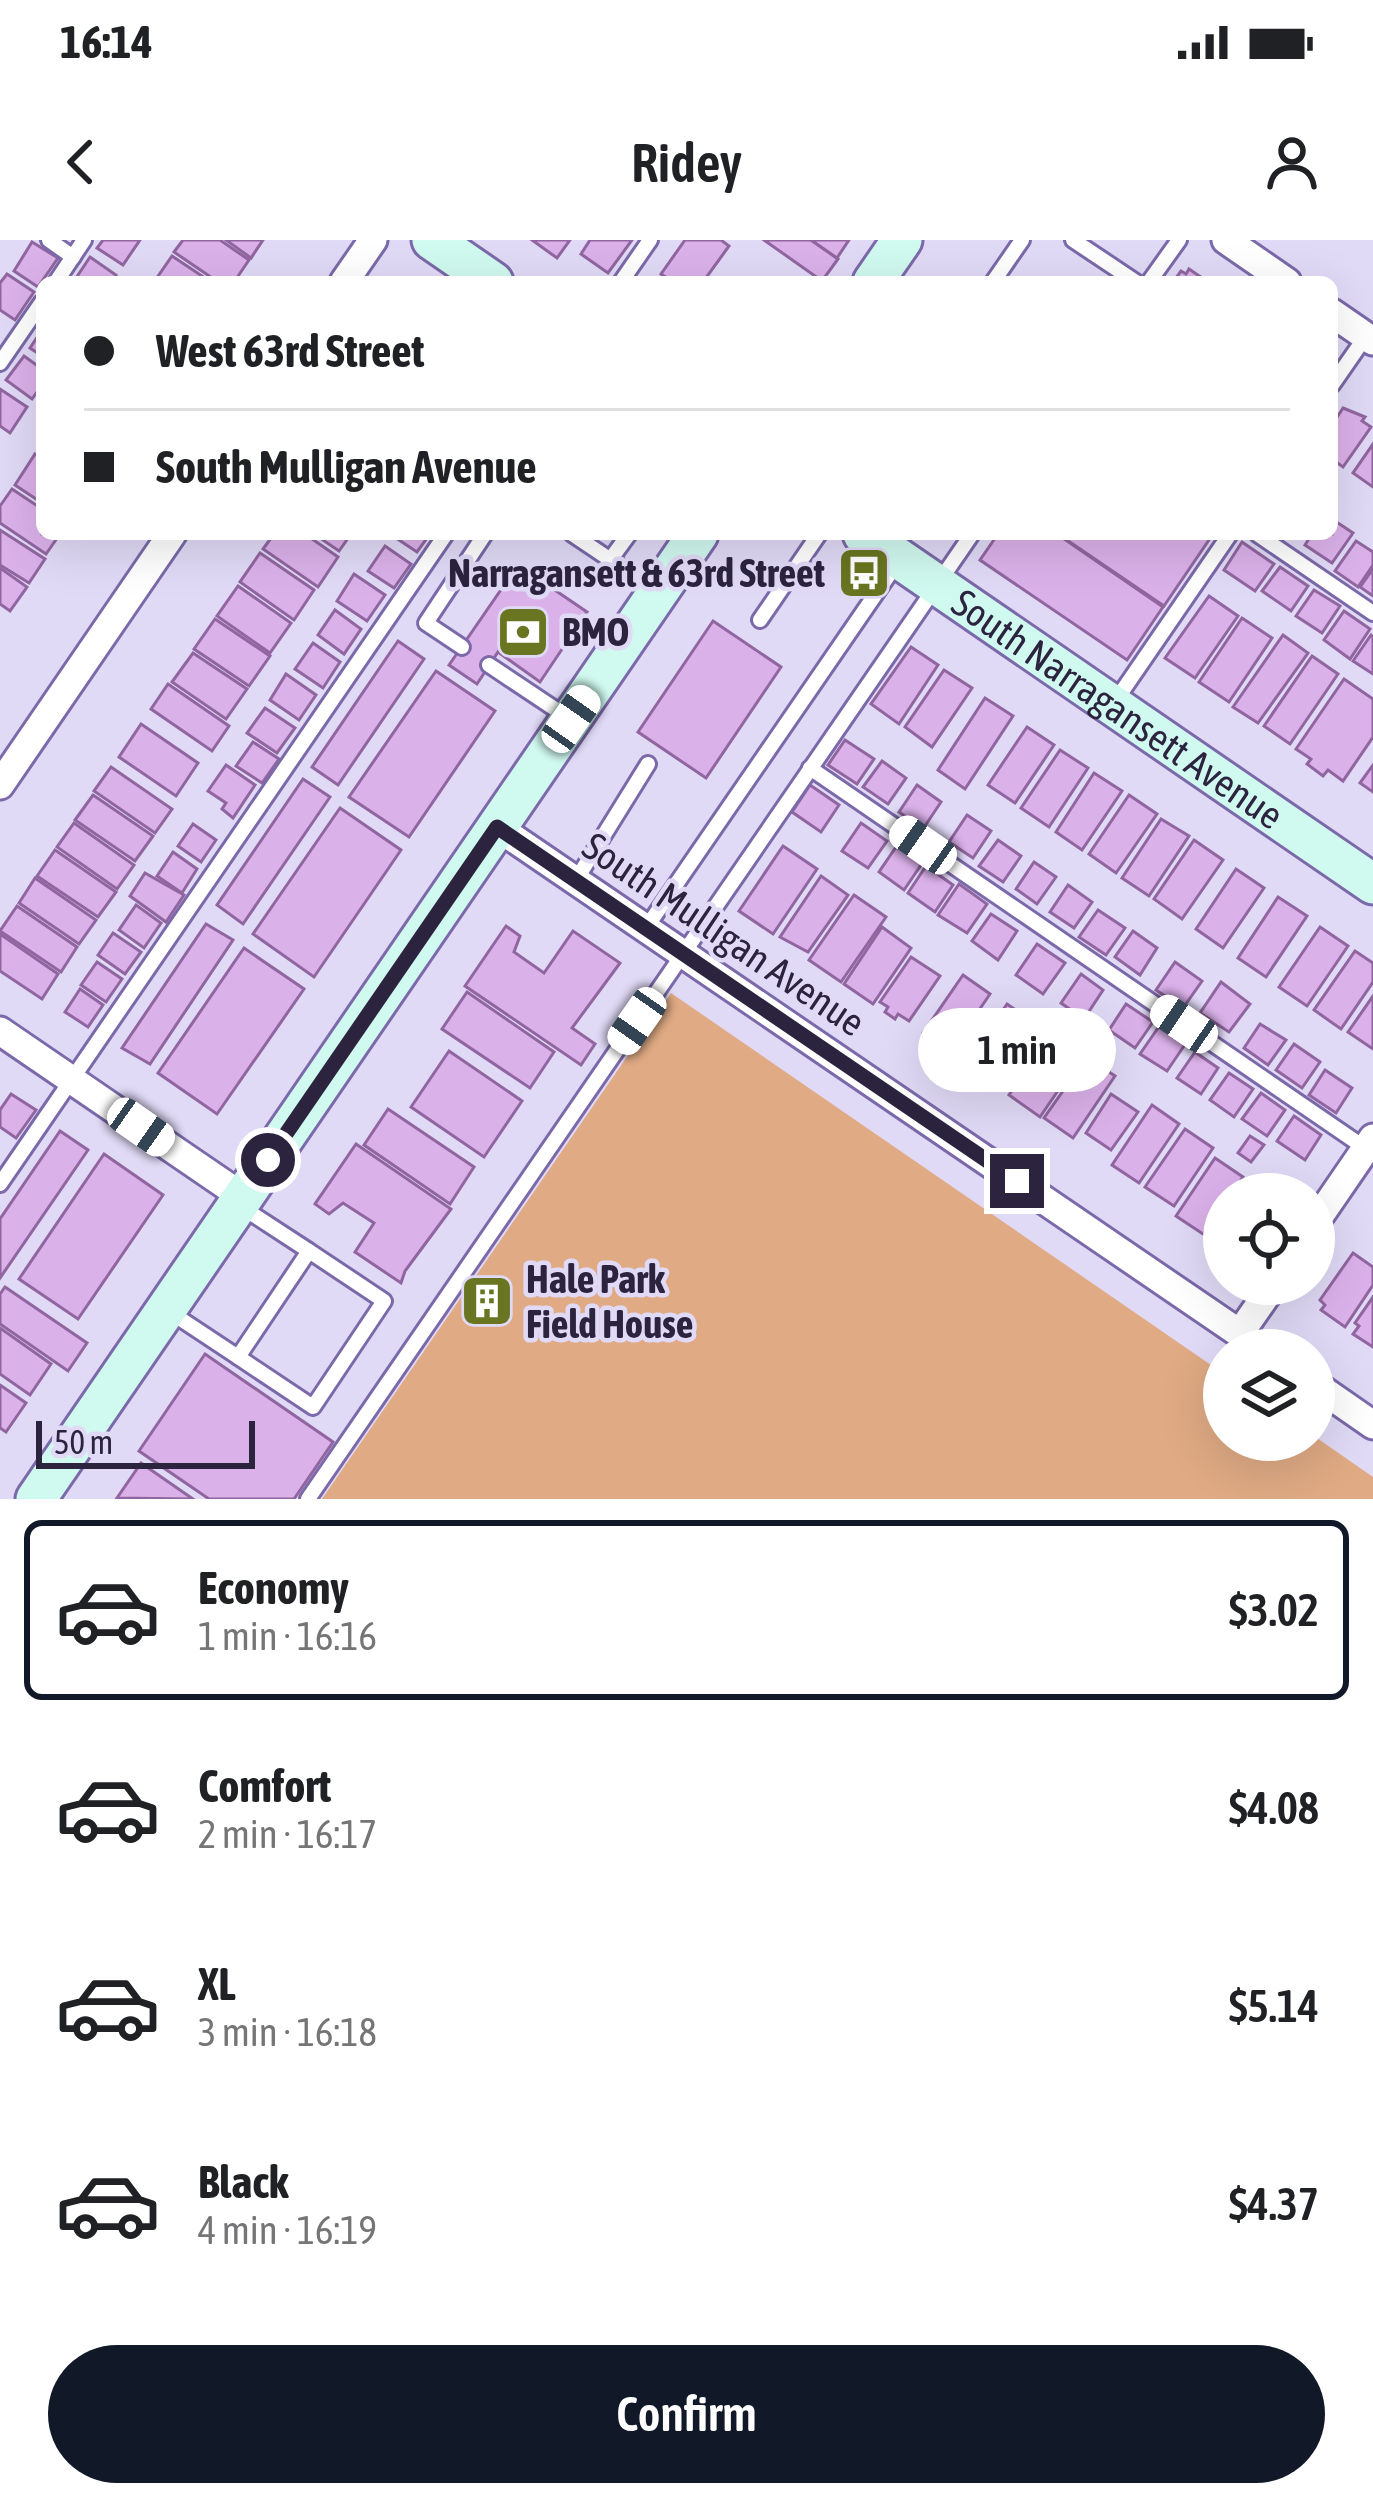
<!DOCTYPE html>
<meta charset="utf-8">
<style>
:root{--surface:#fff;--page:#f2f2f2;--text:#202124;--muted:#757577;--line:#e0e0e0;--accent:#111827}
body{margin:0;font-family:"Asap Condensed",sans-serif;background:var(--page);color:var(--text);height:100vh;display:flex;flex-direction:column;font-size:45px;white-space:nowrap}
*{box-sizing:border-box;margin:0}
p{font-size:39px;color:var(--muted)}
.icon{flex:none;width:66px;height:66px;fill:none;stroke:currentColor;stroke-width:2;stroke-linecap:round;stroke-linejoin:round}
.map{position:relative;height:1259px;overflow:hidden}
.sheet{display:flex;flex-direction:column;background:var(--surface);flex:1}
.sheet>*{flex:none}
.hud{position:absolute;left:36px;top:36px;width:1302px;height:264px;border-radius:18px;box-shadow:0 12px 48px #0002;display:grid;align-content:center;height:264px;padding:0 48px;background:var(--surface)}
.controls{position:absolute;left:1203px;top:933px;display:grid;gap:24px}
.controls a{display:grid;place-items:center;width:132px;height:132px;border-radius:50%;background:var(--surface);box-shadow:0 12px 48px #0002;font-size:60px}
.scale{position:absolute;left:36px;bottom:30px;width:219px;box-sizing:border-box;padding-left:12px;border:6px solid #2c243f;border-top:0;font-size:33px;line-height:42px;white-space:nowrap;color:#2c243f;-webkit-text-stroke:9px #e1daf7;paint-order:stroke}
.end{position:absolute;width:54px;height:54px;margin:-27px;border:15px solid #2c243f;background:#fff;box-shadow:0 0 0 6px #fff}
.from{border-radius:50%}
.bubble{position:absolute;height:84px;border-radius:42px;background:var(--surface);box-shadow:0 12px 48px #0002;font-size:39px;font-weight:600;line-height:84px;text-align:center}
.car{position:absolute;width:36px;height:72px;margin:-36px -18px;border-radius:15px;box-shadow:0 0 9px 3px #0007;background:linear-gradient(#fff 24%,#345 0 40%,#fff 0 76%,#345 0 86%,#fff 0)}
.hud b{display:flex;align-items:center;gap:42px;height:114px;font-size:45px}
.hud b+b{border-top:3px solid var(--line)}
.hud i{width:30px;height:30px;background:var(--text)}
ul{padding:21px 0 0;list-style:none}
li{display:flex;align-items:center;gap:36px;height:180px;margin:0 24px 18px;padding:0 24px;border:6px solid transparent;border-radius:18px}
li div{flex:1}
li b{display:block;font-size:45px}
li em{font-style:normal;font-weight:600}
li.on{border-color:var(--accent)}
li>.icon{width:108px;height:108px;stroke-width:1.5}
.cta{display:flex;gap:24px;margin-top:auto;padding:24px 48px}
.cta a{flex:1;height:138px;border-radius:72px;background:var(--accent);color:#fff;font-size:48px;font-weight:600;line-height:138px;text-align:center}
.status{display:flex;justify-content:space-between;align-items:center;height:84px;padding:0 60px;background:var(--surface);direction:ltr}
.status svg{height:33px;fill:currentColor}
header{display:flex;justify-content:space-between;align-items:center;height:156px;padding:0 48px;background:var(--surface);font-size:54px;font-weight:600}
.map>svg:first-child{display:block}
.green{fill:#dfaa84}
.building{fill:#dbb1ea;stroke:#9166a0;stroke-width:3}
.lines{fill:none;stroke-linecap:round;stroke-linejoin:round}
.lane-casing{stroke:#7c69a9;stroke-width:20}
.street-casing{stroke:#7c69a9;stroke-width:33}
.secondary-casing{stroke:#7c69a9;stroke-width:45}
.lane{stroke:#fff;stroke-width:14}
.street{stroke:#fff;stroke-width:27}
.secondary{stroke:#d0f9f0;stroke-width:39}
.route{stroke:#2c243f;stroke-width:15}
.labels{text-anchor:middle;stroke-width:9;stroke-linejoin:round;paint-order:stroke}
.poi-label{font-size:39px;font-weight:bold;fill:#2c243f;stroke:#e1daf7;text-anchor:start}
.street-label{font-size:39px;fill:#2c243f;stroke:#e1daf7}
</style>
<div class="status"><b>16:14</b><svg viewBox="0 0 49 12"><path d="M0 12V9h3v3zM5 12V6h3v6zM10 12V3h3v9zM15 12V0h3v12zM26 1h20v11H26zM47 4h2v5h-2z"/></svg></div>
<header><svg class="icon" aria-label="back" viewBox="0 0 24 24"><path d="M15 5l-7 7 7 7"/></svg>Ridey<svg class="icon" aria-label="person" viewBox="0 0 24 24"><circle cx="12" cy="8" r="4"/><path d="M4 21q1-7 8-7t8 7"/></svg></header>
<div class="map">
<svg width="1373" height="1259" viewBox="0 0 1373 1259">
<rect width="100%" height="100%" fill="#e1daf7"/>
<path class="green" d="M671,753L1224,1134V1200H1314V1196L1373,1237V1259H322Z"/>
<g class="building">
<path d="M103,0H140L123,25L97,8Z"/>
<path d="M183,0H220L249,20L234,42H218L174,12Z"/>
<path d="M226,0H263L251,18Z"/>
<path d="M532,0H570L557,18Z"/>
<path d="M590,0H632L608,33L581,14Z"/>
<path d="M685,0H721L729,6L703,42H673L661,34Z"/>
<path d="M764,0H811L838,19L822,41Z"/>
<path d="M811,0H849L837,18Z"/>
<path d="M32,2L58,18L38,47L14,31Z"/>
<path d="M172,16L211,42H154Z"/>
<path d="M90,17L116,35L111,42L74,41Z"/>
<path d="M1189,29L1208,42H1173L1181,31L1186,34Z"/>
<path d="M7,34L34,52L15,80L0,70V43Z"/>
<path d="M42,90V116L30,108Z"/>
<path d="M24,116L42,129V145L32,159L6,140Z"/>
<path d="M0,149L27,167L10,193L0,186Z"/>
<path d="M1343,168L1365,177L1362,181L1371,187L1343,227L1332,219V185Z"/>
<path d="M1373,204V247L1353,233Z"/>
<path d="M35,214L42,219V263L15,245Z"/>
<path d="M12,249L42,269V294H60L46,314L0,283V266Z"/>
<path d="M1332,279L1353,293L1332,323L1305,305L1312,294H1332Z"/>
<path d="M0,290L45,319L29,343L0,325Z"/>
<path d="M274,294H305L338,317L318,347L263,309Z"/>
<path d="M314,294H351L339,311Z"/>
<path d="M390,294H430L417,312Z"/>
<path d="M998,294H1057L1163,367L1127,420L980,320Z"/>
<path d="M1058,294H1213L1164,366Z"/>
<path d="M1356,301L1373,312V325L1358,347L1335,331Z"/>
<path d="M1242,302L1274,324L1255,351L1224,330Z"/>
<path d="M385,306L411,324L394,348L368,331Z"/>
<path d="M260,313L314,350L294,380L240,342Z"/>
<path d="M518,325L587,372L540,442L498,412L477,444L449,425Z"/>
<path d="M1280,327L1308,346L1291,371L1262,351Z"/>
<path d="M0,328L27,347L10,371L0,364Z"/>
<path d="M1373,329V356L1360,347Z"/>
<path d="M354,334L385,355L367,381L337,361Z"/>
<path d="M238,346L291,383L270,413L217,376Z"/>
<path d="M1314,350L1340,366L1322,393L1296,376Z"/>
<path d="M1209,356L1238,376L1195,438L1165,418Z"/>
<path d="M335,370L361,389L344,414L318,395Z"/>
<path d="M1344,371L1370,389L1350,419L1324,400Z"/>
<path d="M1242,378L1272,398L1229,462L1199,442Z"/>
<path d="M215,379L270,416L249,446L194,409Z"/>
<path d="M713,381L781,427L706,538L638,492Z"/>
<path d="M1283,395L1308,413L1258,483L1233,467Z"/>
<path d="M1371,395L1373,397V434L1353,421Z"/>
<path d="M398,401L424,419L338,545L312,527Z"/>
<path d="M313,403L340,422L323,448L295,429Z"/>
<path d="M911,407L938,425L899,484L871,464Z"/>
<path d="M193,413L247,449L226,479L172,442Z"/>
<path d="M1312,416L1338,434L1290,504L1264,486Z"/>
<path d="M944,430L972,448L932,507L905,487Z"/>
<path d="M436,431L495,471L409,597L349,557Z"/>
<path d="M286,434L316,455L299,480L270,460Z"/>
<path d="M1344,439L1373,459V497L1343,541L1328,530L1323,536L1307,524L1311,519L1296,509Z"/>
<path d="M168,444L229,486L212,511L151,469Z"/>
<path d="M985,458L1013,476L965,549L938,530Z"/>
<path d="M265,468L295,488L277,513L247,493Z"/>
<path d="M141,484L198,523L176,556L119,517Z"/>
<path d="M1027,487L1054,505L1015,563L988,545Z"/>
<path d="M845,500L874,519L857,544L828,525Z"/>
<path d="M253,502L279,519L262,543L236,526Z"/>
<path d="M1060,510L1088,528L1049,587L1021,568Z"/>
<path d="M882,521L906,538L888,564L863,547Z"/>
<path d="M226,525L255,545L233,578L222,569L226,563L208,551Z"/>
<path d="M1373,525V552L1360,543Z"/>
<path d="M111,527L172,569L155,593L94,551Z"/>
<path d="M1094,533L1122,551L1082,610L1056,592Z"/>
<path d="M303,539L330,557L243,684L217,665Z"/>
<path d="M810,545L839,565L821,592L792,572Z"/>
<path d="M917,545L941,562L923,589L899,572Z"/>
<path d="M93,555L153,596L135,621L75,580Z"/>
<path d="M1129,555L1157,574L1116,633L1089,614Z"/>
<path d="M340,568L401,610L314,737L253,694Z"/>
<path d="M967,575L991,591L973,618L949,602Z"/>
<path d="M1161,579L1189,596L1149,656L1122,638Z"/>
<path d="M74,583L134,625L117,649L57,607Z"/>
<path d="M861,583L887,601L868,628L842,611Z"/>
<path d="M193,584L216,600L201,622L178,606Z"/>
<path d="M998,600L1021,616L1003,642L979,626Z"/>
<path d="M1194,600L1223,620L1182,679L1154,659Z"/>
<path d="M898,604L923,622L904,650L879,632Z"/>
<path d="M783,606L817,629L773,694L739,671Z"/>
<path d="M55,610L116,652L98,677L37,636Z"/>
<path d="M173,612L197,629L182,653L157,636Z"/>
<path d="M1034,622L1056,637L1037,664L1016,649Z"/>
<path d="M926,626L953,645L935,672L908,653Z"/>
<path d="M1236,629L1264,648L1223,708L1196,689Z"/>
<path d="M145,633L184,655L166,682L130,656Z"/>
<path d="M821,636L848,655L808,712L780,697Z"/>
<path d="M35,638L96,680L79,704L19,663Z"/>
<path d="M959,644L987,664L967,693L938,675Z"/>
<path d="M1068,645L1092,662L1074,688L1050,672Z"/>
<path d="M854,655L886,677L841,742L809,720Z"/>
<path d="M1278,657L1307,676L1266,737L1238,718Z"/>
<path d="M136,665L161,683L144,708L119,690Z"/>
<path d="M17,666L77,707L61,732L0,691Z"/>
<path d="M1098,670L1125,688L1106,715L1079,697Z"/>
<path d="M991,674L1017,691L998,720L972,701Z"/>
<path d="M206,684L233,700L150,824L122,808Z"/>
<path d="M506,686L520,696L514,712L544,733L573,691L620,723L572,788L595,804L581,825L465,746Z"/>
<path d="M882,687L911,708L873,764L844,744Z"/>
<path d="M1320,687L1348,706L1307,766L1279,747Z"/>
<path d="M1133,691L1157,708L1140,735L1115,717Z"/>
<path d="M113,693L141,712L125,734L98,715Z"/>
<path d="M0,694L58,734L42,759L0,731Z"/>
<path d="M1037,704L1065,723L1043,754L1016,735Z"/>
<path d="M244,708L304,749L217,874L158,833Z"/>
<path d="M1355,711L1373,723V742L1341,789L1314,770Z"/>
<path d="M911,717L940,736L909,781L898,774L895,779L885,772L888,767L880,762Z"/>
<path d="M97,722L122,739L106,762L81,745Z"/>
<path d="M1175,722L1202,741L1183,768L1156,750Z"/>
<path d="M1081,734L1103,750L1084,779L1061,763Z"/>
<path d="M963,735L990,754L952,810L923,793Z"/>
<path d="M1221,742L1250,764L1229,792L1200,773Z"/>
<path d="M80,749L103,765L88,787L65,772Z"/>
<path d="M467,752L554,812L530,848L442,789Z"/>
<path d="M1373,756V809L1348,792Z"/>
<path d="M1007,764L1035,783L995,840L967,823Z"/>
<path d="M1126,764L1153,782L1135,808L1109,790Z"/>
<path d="M1260,784L1286,800L1268,825L1244,808Z"/>
<path d="M1160,785L1186,803L1167,831L1140,814Z"/>
<path d="M1051,793L1083,814L1040,877L1009,855Z"/>
<path d="M1294,804L1320,822L1302,848L1276,830Z"/>
<path d="M449,811L522,861L484,917L411,867Z"/>
<path d="M1195,812L1218,828L1201,854L1177,838Z"/>
<path d="M1087,817L1115,836L1073,898L1044,878Z"/>
<path d="M1325,830L1352,848L1336,873L1309,855Z"/>
<path d="M1229,833L1253,849L1234,877L1210,860Z"/>
<path d="M1261,853L1285,870L1267,896L1242,879Z"/>
<path d="M11,854L36,870L16,898L0,887V870Z"/>
<path d="M1111,854L1138,872L1111,910L1086,893Z"/>
<path d="M1152,865L1179,884L1139,943L1112,925Z"/>
<path d="M388,869L474,927L450,964L364,905Z"/>
<path d="M1294,876L1321,895L1305,920L1277,901Z"/>
<path d="M1185,889L1213,908L1174,966L1145,947Z"/>
<path d="M60,891L88,910L0,1038V979Z"/>
<path d="M1250,896L1264,905L1251,922L1238,913Z"/>
<path d="M356,904L451,969L405,1031L401,1043L355,1012L374,983L343,963L329,974L315,964Z"/>
<path d="M104,914L163,955L78,1079L19,1039Z"/>
<path d="M1215,918L1243,937L1231,954H1224V964L1203,994L1176,976Z"/>
<path d="M1224,974V1004L1210,994Z"/>
<path d="M1353,1013L1373,1027V1045L1345,1087L1321,1070L1325,1065L1320,1060Z"/>
<path d="M5,1047L87,1103L68,1131L0,1084V1054Z"/>
<path d="M491,1047L499,1053L485,1074L476,1069Z"/>
<path d="M1373,1057V1107L1353,1094L1359,1086L1355,1083Z"/>
<path d="M0,1088L51,1124L30,1155L0,1134Z"/>
<path d="M205,1114L333,1202L294,1259H209L139,1211Z"/>
<path d="M0,1145L26,1163L6,1192L0,1188Z"/>
<path d="M141,1223L193,1259L117,1258Z"/>
</g>
<g class="lines">
<g class="lane-casing">
<g id="lane">
<path d="M49,0L73,17"/>
<path d="M1073,0L1136,42"/>
<path d="M56,42L84,0"/>
<path d="M621,42L650,0"/>
<path d="M993,42L1022,0"/>
<path d="M1149,42L1179,0"/>
<path d="M0,123L42,62"/>
<path d="M1332,145L1366,96"/>
<path d="M572,294L654,349"/>
<path d="M1257,294L1373,373"/>
<path d="M610,320L629,294"/>
<path d="M760,380L819,294"/>
<path d="M462,407L426,383L485,294"/>
<path d="M489,425L570,479"/>
<path d="M1114,463L1230,294"/>
<path d="M810,528L1365,908"/>
<path d="M576,640L648,524"/>
<path d="M646,688L897,323"/>
<path d="M0,944L446,294"/>
<path d="M170,1072L238,1117L309,1011L240,966"/>
<path d="M238,1117L313,1167L384,1061L309,1011"/>
<path d="M308,1259L972,294"/>
</g>
</g>
<g class="street-casing">
<g id="street">
<path d="M1226,0L1287,42"/>
<path d="M344,42L373,0"/>
<path d="M1332,73L1373,101"/>
<path d="M0,545L172,294"/>
<path d="M497,587L1264,1110"/>
<path d="M0,791L243,957"/>
<path d="M1314,984L1373,898"/>
<path d="M1240,1093L1274,1044"/>
<path d="M1314,1144L1373,1185"/>
</g>
</g>
<g class="secondary-casing">
<g id="secondary">
<path d="M432,0L493,42"/>
<path d="M873,42L902,0"/>
<path id="s1" d="M863,294L1373,644"/>
<path d="M36,1259L698,294"/>
</g>
</g>
<use href="#lane" class="lane"/>
<use href="#street" class="street"/>
<use href="#secondary" class="secondary"/>
</g>
<g class="lines">
<path class="route" d="M268,920L497,587L1017,941"/>
</g>
<defs>
<g id="bus-square" transform="scale(2.7)"><rect x="-9" y="-9" width="18" height="18" rx="4" fill="#697520" stroke="#e1daf7"/><path d="M-5-6H5V4H4V6H2V4H-2V6H-4V4H-5ZM-3.5-4V0h7V-4ZM-3.5 1.2v1.5H-2V1.2ZM2 1.2v1.5H3.5V1.2Z" fill="#fff"/></g>
<g id="bank-square" transform="scale(2.7)"><rect x="-9" y="-9" width="18" height="18" rx="4" fill="#697520" stroke="#e1daf7"/><path d="M-6-4H6V4H-6ZM0-2.3a2.3 2.3 0 1 0 0 4.6a2.3 2.3 0 1 0 0-4.6Z" fill="#fff"/></g>
<g id="building-square" transform="scale(2.7)"><rect x="-9" y="-9" width="18" height="18" rx="4" fill="#697520" stroke="#e1daf7"/><path d="M-4-6H4V6H1V3H-1V6H-4ZM-2.5-4.3h1.7v1.8h-1.7ZM.8-4.3h1.7v1.8H.8ZM-2.5-1h1.7V.8h-1.7ZM.8-1h1.7V.8H.8Z" fill="#fff"/></g>
</defs>
<g fill-rule="evenodd">
<use href="#bus-square" x="864" y="333"/>
<use href="#bank-square" x="523" y="392"/>
<use href="#building-square" x="487" y="1061"/>
</g>
<g class="labels">
<g class="poi-label">
<text x="825" y="347" text-anchor="end">Narragansett &amp; 63rd Street</text>
<text x="562" y="406">BMO</text>
<text x="526" y="1053">Hale Park<tspan x="526" dy="45">Field House</tspan></text>
</g>
<g class="street-label">
<text dy="14" stroke="none"><textPath href="#s1" startOffset="309">South Narragansett Avenue</textPath></text>
<text transform="translate(724 694) rotate(34)" y="14">South Mulligan Avenue</text>
</g>
</g>
</svg>
<div class="controls">
<a><svg class="icon" aria-label="locate" viewBox="0 0 24 24"><circle cx="12" cy="12" r="6"/><path d="M12 2v4M12 18v4M2 12h4M18 12h4"/></svg></a>
<a><svg class="icon" aria-label="layers" viewBox="0 0 24 24"><path d="M12 4l9 5-9 5-9-5zM3 14l9 5 9-5"/></svg></a>
</div>
<div class="scale">50 m</div>
<i class="end from" style="left:268px;top:920px"></i>
<i class="end" style="left:1017px;top:941px"></i>
<div class="bubble" style="left:918px;top:768px;width:198px">1 min</div>
<i class="car" style="left:571px;top:479px;rotate:35deg"></i>
<i class="car" style="left:923px;top:605px;rotate:305deg"></i>
<i class="car" style="left:637px;top:781px;rotate:215deg"></i>
<i class="car" style="left:1184px;top:784px;rotate:304deg"></i>
<i class="car" style="left:141px;top:887px;rotate:125deg"></i>
<div class="hud">
<b><i class="from"></i>West 63rd Street</b>
<b><i></i>South Mulligan Avenue</b>
</div>
</div>
<section class="sheet">
<ul>
<li class="on"><svg class="icon" aria-label="car" viewBox="0 0 24 24"><path d="M5 17H2v-5l4-1 3-4h7l3 4 3 1v5h-3M9 17h6M6 11h13"/><circle cx="7" cy="17" r="2"/><circle cx="17" cy="17" r="2"/></svg><div><b>Economy</b><p>1 min · 16:16</p></div><em>$3.02</em></li>
<li><svg class="icon" aria-label="car" viewBox="0 0 24 24"><path d="M5 17H2v-5l4-1 3-4h7l3 4 3 1v5h-3M9 17h6M6 11h13"/><circle cx="7" cy="17" r="2"/><circle cx="17" cy="17" r="2"/></svg><div><b>Comfort</b><p>2 min · 16:17</p></div><em>$4.08</em></li>
<li><svg class="icon" aria-label="car" viewBox="0 0 24 24"><path d="M5 17H2v-5l4-1 3-4h7l3 4 3 1v5h-3M9 17h6M6 11h13"/><circle cx="7" cy="17" r="2"/><circle cx="17" cy="17" r="2"/></svg><div><b>XL</b><p>3 min · 16:18</p></div><em>$5.14</em></li>
<li><svg class="icon" aria-label="car" viewBox="0 0 24 24"><path d="M5 17H2v-5l4-1 3-4h7l3 4 3 1v5h-3M9 17h6M6 11h13"/><circle cx="7" cy="17" r="2"/><circle cx="17" cy="17" r="2"/></svg><div><b>Black</b><p>4 min · 16:19</p></div><em>$4.37</em></li>
</ul>
<div class="cta"><a>Confirm</a></div>
</section>
